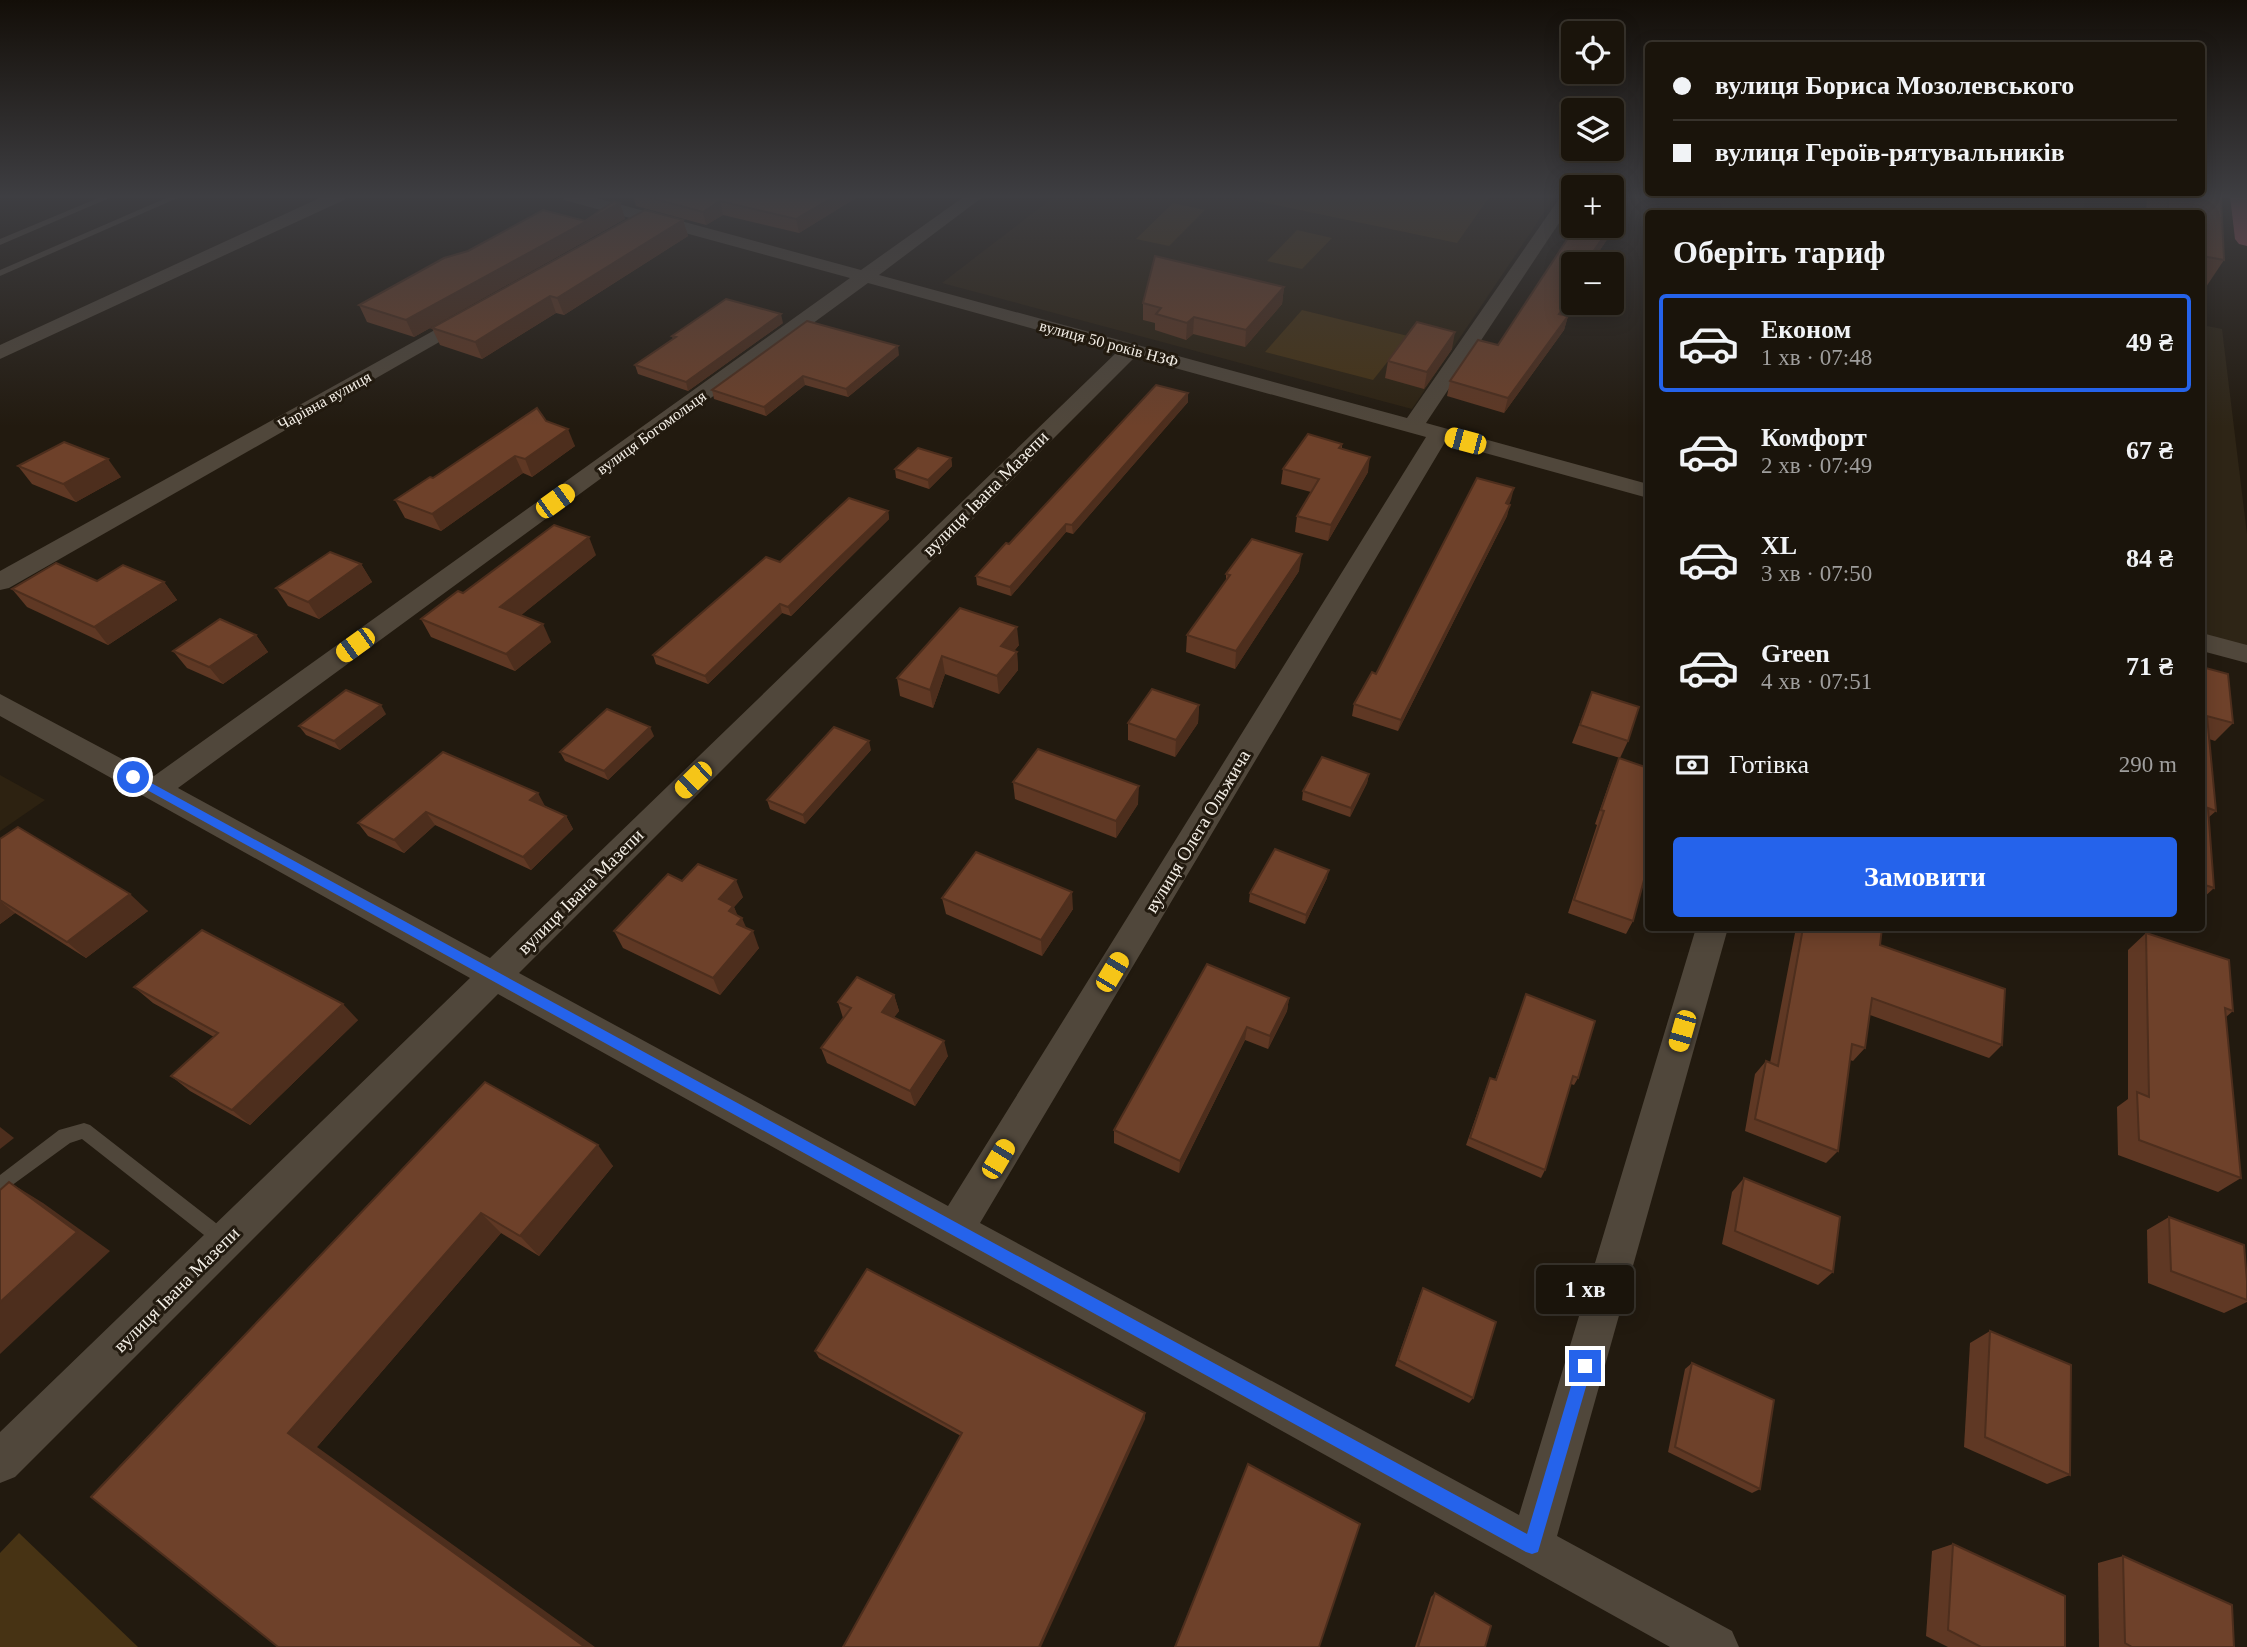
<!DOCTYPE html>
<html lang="uk">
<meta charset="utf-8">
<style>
:root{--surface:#1a140b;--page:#272119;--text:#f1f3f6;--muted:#9f9e9d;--line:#38332c;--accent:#2563eb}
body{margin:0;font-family:"Times New Roman",serif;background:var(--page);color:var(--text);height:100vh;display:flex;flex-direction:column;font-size:26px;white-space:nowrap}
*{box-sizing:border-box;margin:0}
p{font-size:23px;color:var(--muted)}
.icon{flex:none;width:38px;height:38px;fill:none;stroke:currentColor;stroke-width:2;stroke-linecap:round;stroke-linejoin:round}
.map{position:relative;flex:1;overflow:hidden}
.details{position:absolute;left:1645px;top:210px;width:560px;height:721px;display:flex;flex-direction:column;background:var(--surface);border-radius:7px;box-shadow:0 4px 18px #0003,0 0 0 2px var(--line)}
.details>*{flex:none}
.guide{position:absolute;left:1645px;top:42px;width:560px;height:154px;border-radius:7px;box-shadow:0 4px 18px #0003,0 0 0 2px var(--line);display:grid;align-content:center;height:154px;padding:0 28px;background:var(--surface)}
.tools{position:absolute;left:1561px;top:21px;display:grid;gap:14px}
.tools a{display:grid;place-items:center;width:63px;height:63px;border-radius:7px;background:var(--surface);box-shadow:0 4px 18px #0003,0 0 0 2px var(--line);font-size:35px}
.end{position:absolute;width:32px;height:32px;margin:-16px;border:9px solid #2563eb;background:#fff;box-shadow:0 0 0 4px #fff}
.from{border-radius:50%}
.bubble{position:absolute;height:49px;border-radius:7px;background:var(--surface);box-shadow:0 4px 18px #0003,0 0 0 2px var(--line);font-size:23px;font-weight:700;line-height:49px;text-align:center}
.car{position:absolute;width:21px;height:42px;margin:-21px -10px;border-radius:9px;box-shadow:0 0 5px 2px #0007;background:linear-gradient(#f5c518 24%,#345 0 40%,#f5c518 0 76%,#345 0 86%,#f5c518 0)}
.guide b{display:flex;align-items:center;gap:24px;height:66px;font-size:26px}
.guide b+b{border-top:2px solid var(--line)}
.guide i{width:18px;height:18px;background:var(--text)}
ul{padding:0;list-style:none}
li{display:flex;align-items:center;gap:21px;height:98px;margin:0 14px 10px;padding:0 14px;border:4px solid transparent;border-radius:7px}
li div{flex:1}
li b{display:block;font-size:26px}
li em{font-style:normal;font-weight:700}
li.current{border-color:var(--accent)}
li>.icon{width:63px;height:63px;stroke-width:1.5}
h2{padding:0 28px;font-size:32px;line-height:84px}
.pay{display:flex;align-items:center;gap:18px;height:77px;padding:0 28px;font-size:26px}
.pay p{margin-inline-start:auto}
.primary-button{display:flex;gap:14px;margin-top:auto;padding:14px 28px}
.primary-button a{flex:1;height:80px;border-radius:7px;background:var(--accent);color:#fff;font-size:28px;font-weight:700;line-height:80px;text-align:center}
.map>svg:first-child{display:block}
.built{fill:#2d2211}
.industrial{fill:#2e2516}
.green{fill:#473314}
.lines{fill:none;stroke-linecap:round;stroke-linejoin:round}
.lane{fill:#50473b;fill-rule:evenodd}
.street{fill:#50473b;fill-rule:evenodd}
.primary{fill:#a5515e;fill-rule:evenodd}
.wall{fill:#5f3824}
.shaded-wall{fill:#4d2e1d}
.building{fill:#6e412a;stroke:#4d2e1d;stroke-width:2}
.route{fill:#2563eb}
.labels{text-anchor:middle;stroke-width:6;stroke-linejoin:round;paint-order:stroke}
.far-street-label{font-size:16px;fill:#f3eee6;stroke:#221a0f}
.street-label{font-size:19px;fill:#f3eee6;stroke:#221a0f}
</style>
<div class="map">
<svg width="2247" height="1647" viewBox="0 0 2247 1647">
<rect width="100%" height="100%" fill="#221a0f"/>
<g class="built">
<path d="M1055,196H1555L1412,409L942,283Z"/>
<path d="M0,775L45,800L0,831Z"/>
</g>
<g class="industrial">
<path d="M1697,196H2085L2083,214H1723L1719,198Z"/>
<path d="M2202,325L2222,329L2247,534V647L2202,635Z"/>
</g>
<g class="green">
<path d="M1233,196H1490L1457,243Z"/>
<path d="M1173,203L1205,210L1169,246L1136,239Z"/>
<path d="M1297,230L1332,238L1302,269L1267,261Z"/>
<path d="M1302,310L1408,336L1373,380L1265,352Z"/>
<path d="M19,1533L138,1647H0V1553Z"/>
</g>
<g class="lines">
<g class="lane">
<path d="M103,196H114L0,245V239Z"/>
<path d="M171,196H182L0,276V270Z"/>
<path d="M84,1123L90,1125L230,1234L233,1240L230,1246L224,1249L218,1246L82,1139L70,1143L0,1194V1175L59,1130Z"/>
</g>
<g class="street">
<path d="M324,196H346L344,200L0,359V345Z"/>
<path d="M562,196H589L861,270L965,196H984L879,275L1407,418L1561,196H1573V202L1426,423L1648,484V498L1445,442L980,1223L1519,1515L1696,928H1728L1557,1536L1732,1631L1739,1647H1670L498,994L15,1477L0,1483V1432L470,978L0,716V694L154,776L850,278L564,200ZM868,283L1117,352L490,958L178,788ZM1135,357L1426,437L948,1206L519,973Z"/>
<path d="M469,311L479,317L476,321L9,588L0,590V571Z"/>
<path d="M2202,633L2247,645V663L2202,651Z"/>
</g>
<path class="primary" d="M2230,196H2247V246L2239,244L2235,239Z"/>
</g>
<g class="wall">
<path d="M633,196H859L799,233L723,215L706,225L636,206Z"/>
<path d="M2147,196H2221L2224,260L2202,293V214H2146Z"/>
<path d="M1612,197L1628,200L1624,214L1596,256L1593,264H1573V295L1564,315L1568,316L1564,330L1504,413L1447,396L1450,381L1478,340L1498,345L1576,226H1612Z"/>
<path d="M620,203L625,219L414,337L367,322L359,305L585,221Z"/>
<path d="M683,220L688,236L564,315L556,313L482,359L440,345L432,328Z"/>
<path d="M1284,287L1282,304L1245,347L1193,334L1186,340L1155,330V323L1143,320V303Z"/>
<path d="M783,323L688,391L638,374L635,365L673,339L672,336Z"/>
<path d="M1452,349L1424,389L1385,378L1388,361Z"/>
<path d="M899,355L848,397L805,385L766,416L714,399L712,390Z"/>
<path d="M1188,393V402L1073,534L1066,532L1011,596L977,585L976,576L1009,544Z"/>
<path d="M546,421L575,446L532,477L523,473L441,531L405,518L395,500L433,478Z"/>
<path d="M1342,444V449L1368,472L1328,541L1295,532L1297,516L1311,492L1281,484L1283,469Z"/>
<path d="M951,458L952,466L929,489L896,478L895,469Z"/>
<path d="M18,466L121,477L76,502L32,484Z"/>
<path d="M1511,500L1509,504L1507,516L1398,731L1352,716L1354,704Z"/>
<path d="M888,511L889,519L791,616L782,613L708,684L656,664L653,655L780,562Z"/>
<path d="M596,555L521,615L551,642L515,671L431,637L421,619L463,593Z"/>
<path d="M361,564L372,582L319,619L288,606L276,588Z"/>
<path d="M1299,571L1235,669L1186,652L1187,635L1226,581V574Z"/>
<path d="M97,581L164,582L177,600L108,645L27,607L12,589Z"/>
<path d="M960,608L1019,645L1014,651L1017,652L1018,670L999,694L945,674L933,708L900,696L897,678Z"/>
<path d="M256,635L268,652L223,684L187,668L173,651Z"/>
<path d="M2202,667L2233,723L2215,741L2209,739L2216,811L2208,818L2214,888L2202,899Z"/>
<path d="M1592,692L1628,741L1620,758L1572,743Z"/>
<path d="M1199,705L1198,723L1175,757L1128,740V723Z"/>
<path d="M386,714L340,750L306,735L299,726Z"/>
<path d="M654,736L608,780L565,761L560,752Z"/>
<path d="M871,750L805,824L770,809L767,800Z"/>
<path d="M443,752L545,806L566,816L573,829L531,870L435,825L404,853L368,836L358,823Z"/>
<path d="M1619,758L1633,921L1626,934L1568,913L1597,825L1595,824L1613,772Z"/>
<path d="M1369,774L1367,783L1350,817L1302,800L1303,791Z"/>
<path d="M1013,782L1138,804L1116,838L1015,799Z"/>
<path d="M0,839L148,911L86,958L15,913L0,924Z"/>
<path d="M1327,878L1305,924L1249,902L1250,893Z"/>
<path d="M682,881L743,897L734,907L737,915L759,948L720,995L623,948L614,931Z"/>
<path d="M942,898L1073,909L1042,956L946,914Z"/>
<path d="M1799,928H1882L1880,945L2002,1045L1989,1058L1870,1015L1865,1048L1853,1061L1850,1060L1838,1151L1826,1163L1745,1131L1755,1074L1766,1061L1770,1063L1795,933Z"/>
<path d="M2146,933L2233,1011L2226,1017L2241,1178L2218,1192L2118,1155L2117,1107L2128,1099V950Z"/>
<path d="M1207,964L1289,998L1287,1011L1268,1049L1245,1040L1179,1173L1114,1143V1130Z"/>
<path d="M134,987L358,1020L250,1125L190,1091L171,1076L214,1037L153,1003Z"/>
<path d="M1526,994L1578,1078L1574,1085L1571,1084L1545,1170L1541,1178L1466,1145L1487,1085L1490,1078L1495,1080Z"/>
<path d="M894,995L899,1011L894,1017L948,1056L915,1106L827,1063L821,1048L843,1018L838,1002Z"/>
<path d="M485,1082L613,1166L539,1256L501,1233L317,1447Z"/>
<path d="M1744,1178L1833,1272L1818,1285L1722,1244L1732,1192Z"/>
<path d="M2169,1217L2247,1281V1302L2224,1313L2148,1283L2147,1230Z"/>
<path d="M1423,1288L1473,1398L1469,1403L1395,1366L1420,1294Z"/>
<path d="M1990,1331L2070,1475L2047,1484L1964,1447L1970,1343Z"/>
<path d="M815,1351L1145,1413V1419L961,1436L819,1358Z"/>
<path d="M1692,1363L1760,1489L1752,1493L1668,1452L1685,1369Z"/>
<path d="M1953,1544L2065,1647H1948L1926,1636L1932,1551Z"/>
<path d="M2123,1556L2234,1647H2099L2098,1563Z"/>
<path d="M1435,1593L1485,1647H1415L1431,1597Z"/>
</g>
<g class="shaded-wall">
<path d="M835,196H859L799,233L796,219Z"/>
<path d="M1628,200L1624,214L1596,256L1593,264H1589L1593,252Z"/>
<path d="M720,201L723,215L706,225L703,212Z"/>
<path d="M620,203L625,219L414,337L406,320Z"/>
<path d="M683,220L688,236L564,315L557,298Z"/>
<path d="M1284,287L1282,304L1245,347L1246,330Z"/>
<path d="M1573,287V295L1570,300L1567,309L1555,328L1559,314L1568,294Z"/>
<path d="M550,296L556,313L482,359L475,342Z"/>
<path d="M781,314L783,323L688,391L686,382Z"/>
<path d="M1568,316L1564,330L1504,413L1508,398Z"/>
<path d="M1194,317L1193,334L1186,340L1187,323Z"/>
<path d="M1455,332L1452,349L1424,389L1427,372Z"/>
<path d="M898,346L899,355L848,397L846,389Z"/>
<path d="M803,376L805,385L766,416L764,407Z"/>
<path d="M1188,393V402L1073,534L1072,525Z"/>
<path d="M568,429L575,446L532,477L525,459Z"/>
<path d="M515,456L523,473L441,531L432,514Z"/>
<path d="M1370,457L1368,472L1328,541L1331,525Z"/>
<path d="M951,458L952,466L929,489L928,480Z"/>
<path d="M108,459L121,477L76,502L63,484Z"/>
<path d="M1514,488L1511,500L1503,515L1506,503Z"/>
<path d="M1510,505L1507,516L1398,731L1401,720Z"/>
<path d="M888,511L889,519L791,616L788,607Z"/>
<path d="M1066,524V532L1011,596L1010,587Z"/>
<path d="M589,537L596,555L509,625L500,607Z"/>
<path d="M1302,554L1299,571L1235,669L1236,651Z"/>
<path d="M361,564L372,582L319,619L308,602Z"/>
<path d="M164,582L177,600L108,645L94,627Z"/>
<path d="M780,604L782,613L708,684L705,676Z"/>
<path d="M543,624L551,642L515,671L506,654Z"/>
<path d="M1017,627L1019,645L1003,664L1001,646Z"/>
<path d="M256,635L268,652L223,684L209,667Z"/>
<path d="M1017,652L1018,670L999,694L997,676Z"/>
<path d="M942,656L945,674L933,708L930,690Z"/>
<path d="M381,705L386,714L340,750L334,741Z"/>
<path d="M1199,705L1198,723L1175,757L1176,740Z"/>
<path d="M650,727L654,736L608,780L604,771Z"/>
<path d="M869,741L871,750L805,824L803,815Z"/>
<path d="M1369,774L1367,783L1350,817L1351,808Z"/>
<path d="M1139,786L1138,804L1116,838V821Z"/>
<path d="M538,793L545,806L530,800Z"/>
<path d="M426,812L435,825L404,853L394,840Z"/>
<path d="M566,816L573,829L531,870L523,857Z"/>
<path d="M1329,870L1327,878L1305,924L1306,915Z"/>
<path d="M736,880L743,897L734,907L740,921L742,918L749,934L744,941L719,899Z"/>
<path d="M1072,892L1073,909L1042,956L1041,940Z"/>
<path d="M130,894L148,911L86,958L67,942Z"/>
<path d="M0,901L15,913L0,924Z"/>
<path d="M753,931L759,948L720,995L713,978Z"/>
<path d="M894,995L899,1011L886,1028L882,1012Z"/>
<path d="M1289,998L1287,1011L1268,1049L1270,1036Z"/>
<path d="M343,1004L358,1020L250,1125L232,1110Z"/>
<path d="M1247,1027L1245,1040L1179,1173L1180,1161Z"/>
<path d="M944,1041L948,1056L915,1106L910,1091Z"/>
<path d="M0,1127L14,1138L0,1149Z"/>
<path d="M598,1145L613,1166L539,1256L520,1236Z"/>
<path d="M9,1182L43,1203L110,1251L0,1354V1302Z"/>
<path d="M481,1213L501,1233L317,1447L595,1647H585L288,1433Z"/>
<path d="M1145,1413V1419L1041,1647H1039Z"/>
</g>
<g class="building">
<path d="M644,196H835L796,219L720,201L703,212Z"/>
<path d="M2168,196H2221L2224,260L2202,256V214H2168Z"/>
<path d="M1612,197L1628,200L1612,225Z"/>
<path d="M614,201L620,203L406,320L359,305L444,258L468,251L543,210L585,221Z"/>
<path d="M645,210L683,220L557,298L550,296L475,342L432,328Z"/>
<path d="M1576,226H1611L1593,252L1597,253L1589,264H1573V287L1568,294H1572L1559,314L1568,316L1508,398L1450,381L1478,340L1498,345Z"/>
<path d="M1155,256L1284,287L1246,330L1194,317L1187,323L1156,314L1161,308L1143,303Z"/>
<path d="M726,299L781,314L686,382L635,365L676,337L672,336Z"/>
<path d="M807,321L898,346L846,389L803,376L764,407L712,390Z"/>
<path d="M1417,322L1455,332L1427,372L1388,361Z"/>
<path d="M1156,385L1188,393L1072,525L1066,524L1010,587L976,576L1006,543L1009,544Z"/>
<path d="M537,408L546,421L568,429L525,459L515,456L432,514L395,500L430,477L433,478Z"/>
<path d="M1308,434L1342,444L1339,448L1370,457L1331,525L1297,516L1319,479L1283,469Z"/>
<path d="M64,442L108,459L63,484L18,466Z"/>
<path d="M918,448L951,458L928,480L895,469Z"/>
<path d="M1477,478L1514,488L1506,503L1510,505L1401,720L1354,704L1372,672L1376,674Z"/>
<path d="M849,498L888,511L788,607L780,604L705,676L653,655L766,557L780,562Z"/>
<path d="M554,525L589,537L500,607L543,624L506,654L421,619L458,591L463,593Z"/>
<path d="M1252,539L1302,554L1236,651L1187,635L1230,575L1226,574Z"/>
<path d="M330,552L361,564L308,602L276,588Z"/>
<path d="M56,563L97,581L123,565L164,582L94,627L12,589Z"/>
<path d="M960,608L1017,627L1001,646L1017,652L997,676L942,656L930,690L897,678Z"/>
<path d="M220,619L256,635L209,667L173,651Z"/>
<path d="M2202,667L2228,674L2233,723L2207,716L2216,811L2208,808L2214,888L2202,884Z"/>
<path d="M1152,689L1199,705L1176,740L1128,723Z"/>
<path d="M346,690L381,705L334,741L299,726Z"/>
<path d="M1592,692L1639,707L1628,741L1580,725Z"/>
<path d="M607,709L650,727L604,771L560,752Z"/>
<path d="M834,727L869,741L803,815L767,800Z"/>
<path d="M1038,749L1139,786L1116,821L1013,782Z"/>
<path d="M443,752L538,793L530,800L566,816L523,857L426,812L394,840L358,823Z"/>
<path d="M1322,757L1369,774L1351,808L1303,791Z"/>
<path d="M1619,758L1648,768V865L1633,921L1574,900L1604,811L1601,810Z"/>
<path d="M18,827L130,894L67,942L0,900V839Z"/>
<path d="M1275,849L1329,870L1306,915L1250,893Z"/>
<path d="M976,852L1072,892L1041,940L942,898Z"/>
<path d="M698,864L736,880L719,899L733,906L729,911L742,918L737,924L753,931L713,978L614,931L668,874L682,881Z"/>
<path d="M1803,928H1882L1880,945L2005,989L2002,1045L1872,998L1865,1048L1852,1044L1838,1151L1755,1119L1766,1061L1778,1066Z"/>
<path d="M202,930L343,1004L232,1110L171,1076L218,1033L134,987Z"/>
<path d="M2146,933L2229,960L2233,1011L2225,1008L2241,1178L2139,1140L2137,1092L2149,1097Z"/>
<path d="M1207,964L1289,998L1270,1036L1247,1027L1180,1161L1114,1130Z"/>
<path d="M857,977L894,995L882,1012L944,1041L910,1091L821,1048L851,1008L838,1002Z"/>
<path d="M1526,994L1595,1021L1578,1078L1573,1076L1545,1170L1470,1138L1490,1078L1496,1080Z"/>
<path d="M485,1082L598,1145L520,1236L481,1213L288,1433L585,1647H278L91,1497Z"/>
<path d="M1744,1178L1840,1217L1833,1272L1735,1231Z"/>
<path d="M9,1182L77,1232L0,1302V1190Z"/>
<path d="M2169,1217L2244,1245L2247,1281V1300L2171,1271Z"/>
<path d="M867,1269L1145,1413L1039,1647H843L962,1433L815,1351Z"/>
<path d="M1423,1288L1496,1322L1473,1398L1398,1360Z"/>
<path d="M1990,1331L2071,1365L2070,1475L1985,1437Z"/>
<path d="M1692,1363L1774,1400L1760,1489L1675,1447Z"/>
<path d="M1248,1464L1360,1524L1319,1647H1175Z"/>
<path d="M1953,1544L2065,1596V1647H1981L1948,1630Z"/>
<path d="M2123,1556L2232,1605L2234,1647H2132L2125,1643Z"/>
<path d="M1435,1593L1491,1626L1485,1647H1418Z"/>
</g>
<linearGradient id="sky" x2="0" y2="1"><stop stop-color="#130e08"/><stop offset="0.46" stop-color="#3e3e42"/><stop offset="1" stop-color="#3e3e42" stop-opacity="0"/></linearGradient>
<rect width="2247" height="427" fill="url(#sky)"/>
<path class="route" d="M133,773L1527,1534L1577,1366L1579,1360L1585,1358L1590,1360L1592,1366L1538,1552L1532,1554L1526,1552L129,780L128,777Z"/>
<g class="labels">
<g class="far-street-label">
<text transform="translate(1109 343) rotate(15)" y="6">вулиця 50 років НЗФ</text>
<text transform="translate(324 400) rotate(-29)" y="6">Чарівна вулиця</text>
<text transform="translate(651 432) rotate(-36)" y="6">вулиця Богомольця</text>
</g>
<g class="street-label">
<text transform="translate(985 493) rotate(-45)" y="7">вулиця Івана Мазепи</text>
<text transform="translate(1197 831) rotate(-59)" y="7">вулиця Олега Ольжича</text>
<text transform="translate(580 891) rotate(-45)" y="7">вулиця Івана Мазепи</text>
<text transform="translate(176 1289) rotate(-45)" y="7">вулиця Івана Мазепи</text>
</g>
</g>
</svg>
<div class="tools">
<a><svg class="icon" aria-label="locate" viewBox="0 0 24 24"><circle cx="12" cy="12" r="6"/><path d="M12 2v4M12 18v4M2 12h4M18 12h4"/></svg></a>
<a><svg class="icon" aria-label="layers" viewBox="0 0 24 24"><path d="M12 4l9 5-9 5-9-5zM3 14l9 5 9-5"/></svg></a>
<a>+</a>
<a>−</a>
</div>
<i class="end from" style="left:133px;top:777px"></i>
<i class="end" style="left:1585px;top:1366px"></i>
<div class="bubble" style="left:1536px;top:1265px;width:98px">1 хв</div>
<i class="car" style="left:1465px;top:441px;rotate:285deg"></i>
<i class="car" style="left:555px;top:501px;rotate:54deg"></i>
<i class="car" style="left:355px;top:645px;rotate:234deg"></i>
<i class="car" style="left:693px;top:780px;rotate:226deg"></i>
<i class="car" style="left:1112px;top:972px;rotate:31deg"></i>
<i class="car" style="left:1682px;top:1031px;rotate:196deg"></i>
<i class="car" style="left:998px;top:1159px;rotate:31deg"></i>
<div class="guide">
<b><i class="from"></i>вулиця Бориса Мозолевського</b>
<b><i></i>вулиця Героїв-рятувальників</b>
</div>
<section class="details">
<h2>Оберіть тариф</h2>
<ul>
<li class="current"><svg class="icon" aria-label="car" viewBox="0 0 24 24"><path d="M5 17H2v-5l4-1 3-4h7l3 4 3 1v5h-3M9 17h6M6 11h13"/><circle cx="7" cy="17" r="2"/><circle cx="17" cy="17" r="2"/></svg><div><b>Економ</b><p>1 хв · 07:48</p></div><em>49 ₴</em></li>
<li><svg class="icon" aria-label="car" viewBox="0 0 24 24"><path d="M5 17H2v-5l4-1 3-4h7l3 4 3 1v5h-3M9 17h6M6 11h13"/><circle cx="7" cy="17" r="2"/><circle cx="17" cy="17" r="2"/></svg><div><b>Комфорт</b><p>2 хв · 07:49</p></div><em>67 ₴</em></li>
<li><svg class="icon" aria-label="car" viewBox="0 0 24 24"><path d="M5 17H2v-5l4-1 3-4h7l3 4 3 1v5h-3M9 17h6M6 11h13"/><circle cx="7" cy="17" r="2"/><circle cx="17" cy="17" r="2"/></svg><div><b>XL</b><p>3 хв · 07:50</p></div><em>84 ₴</em></li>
<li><svg class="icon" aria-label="car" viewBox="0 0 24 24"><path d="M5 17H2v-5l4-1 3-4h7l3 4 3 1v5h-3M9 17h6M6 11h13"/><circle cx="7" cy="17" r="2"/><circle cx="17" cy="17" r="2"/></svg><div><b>Green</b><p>4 хв · 07:51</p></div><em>71 ₴</em></li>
</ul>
<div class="pay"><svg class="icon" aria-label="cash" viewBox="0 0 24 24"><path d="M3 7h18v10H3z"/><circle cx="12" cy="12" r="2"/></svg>Готівка<p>290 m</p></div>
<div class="primary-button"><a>Замовити</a></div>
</section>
</div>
